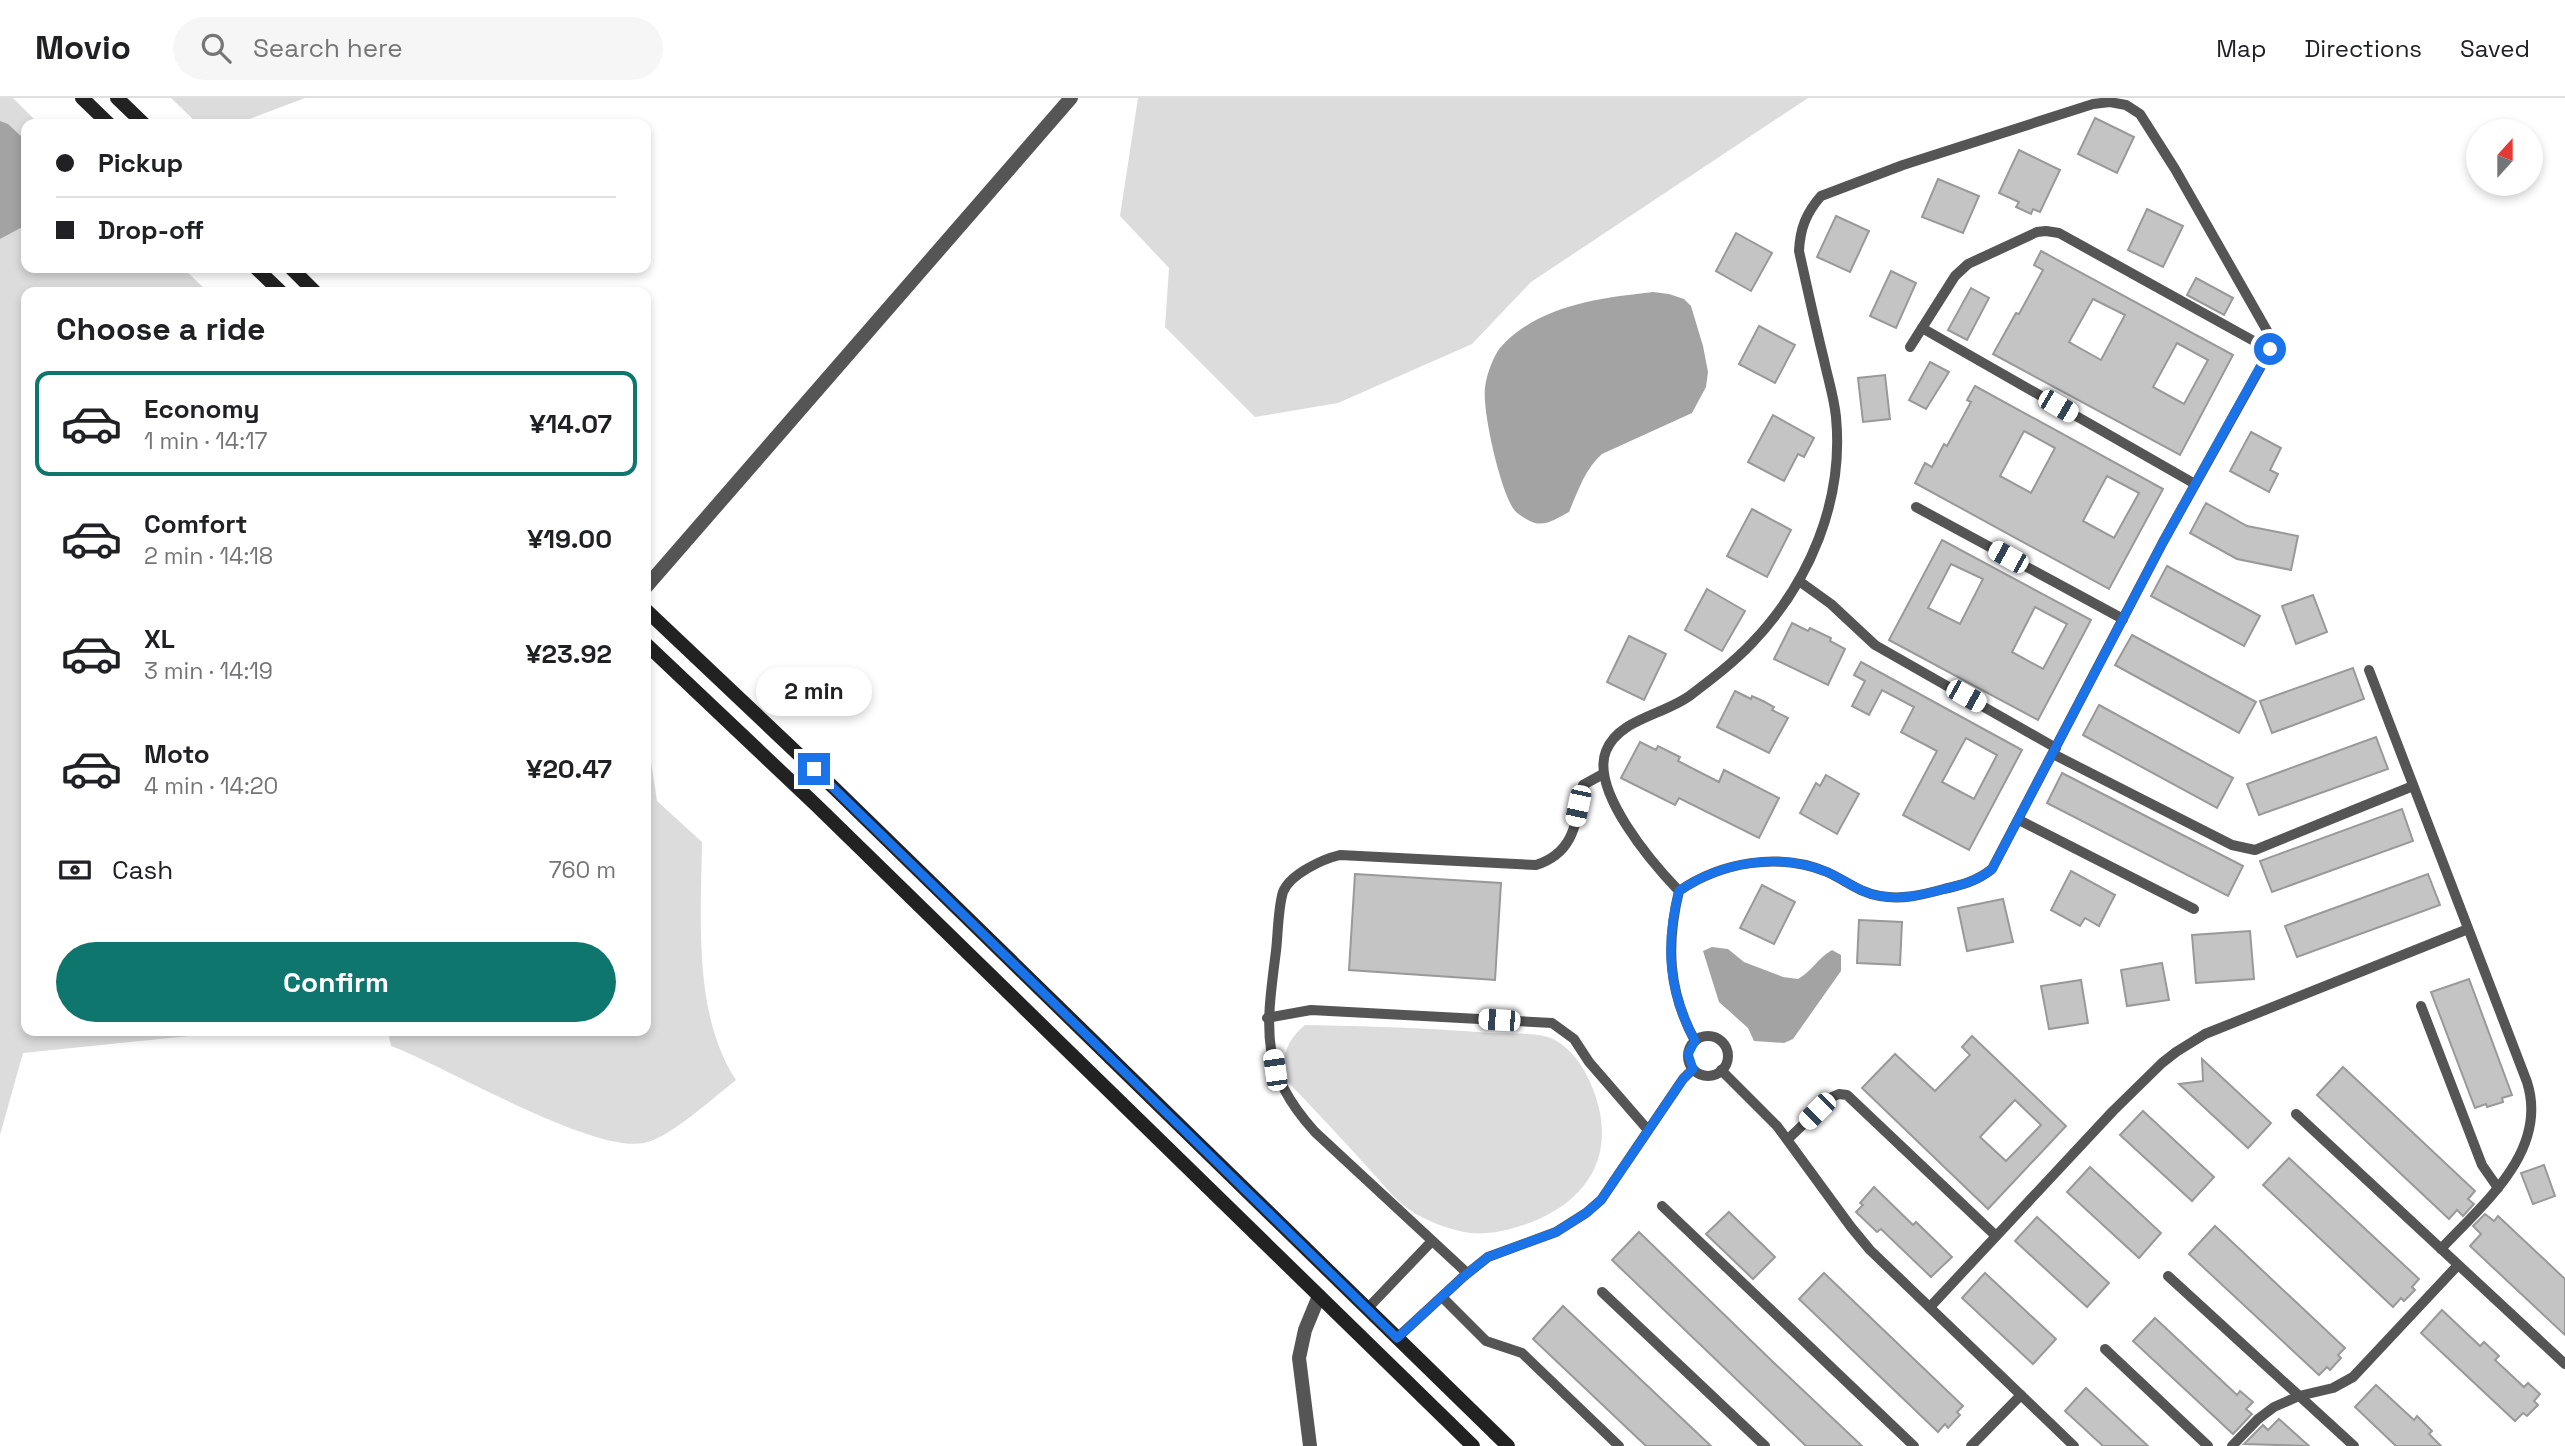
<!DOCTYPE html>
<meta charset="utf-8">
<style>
:root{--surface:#fff;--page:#f6f6f6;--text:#202124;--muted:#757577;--line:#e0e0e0;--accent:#0f766e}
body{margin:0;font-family:"Space Grotesk",sans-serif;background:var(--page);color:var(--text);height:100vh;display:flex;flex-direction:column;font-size:26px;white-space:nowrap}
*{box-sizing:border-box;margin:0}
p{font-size:23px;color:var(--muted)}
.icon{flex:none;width:38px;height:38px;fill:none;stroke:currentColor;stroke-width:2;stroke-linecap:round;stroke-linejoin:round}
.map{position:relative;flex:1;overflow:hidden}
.side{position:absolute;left:21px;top:189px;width:630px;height:749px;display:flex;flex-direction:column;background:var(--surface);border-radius:14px;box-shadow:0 4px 10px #0003}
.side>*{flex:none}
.banner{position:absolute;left:21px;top:21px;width:630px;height:154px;border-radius:14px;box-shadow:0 4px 10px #0003;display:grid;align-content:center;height:154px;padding:0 35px;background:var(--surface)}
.needle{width:46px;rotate:21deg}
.buttons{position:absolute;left:2466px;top:21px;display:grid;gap:14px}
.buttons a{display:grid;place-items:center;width:77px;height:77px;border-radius:50%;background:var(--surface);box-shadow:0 4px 10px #0003;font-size:35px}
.end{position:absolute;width:32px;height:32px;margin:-16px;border:9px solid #1a73e8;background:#fff;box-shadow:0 0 0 4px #fff}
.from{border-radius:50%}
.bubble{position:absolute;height:49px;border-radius:24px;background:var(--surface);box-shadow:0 4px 10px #0003;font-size:23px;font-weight:600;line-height:49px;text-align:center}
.car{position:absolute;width:21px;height:42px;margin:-21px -10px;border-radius:9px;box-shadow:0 0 5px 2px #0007;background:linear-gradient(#fff 24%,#345 0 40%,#fff 0 76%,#345 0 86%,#fff 0)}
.banner b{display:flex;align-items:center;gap:24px;height:66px;font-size:26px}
.banner b+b{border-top:2px solid var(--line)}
.banner i{width:18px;height:18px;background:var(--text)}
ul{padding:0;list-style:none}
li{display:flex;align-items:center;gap:21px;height:105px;margin:0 14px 10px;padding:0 21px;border:4px solid transparent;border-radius:14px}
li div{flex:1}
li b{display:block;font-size:26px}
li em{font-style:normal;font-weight:600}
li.active{border-color:var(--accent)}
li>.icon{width:63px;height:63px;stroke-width:1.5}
h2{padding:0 35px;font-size:32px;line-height:84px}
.pay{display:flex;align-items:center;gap:18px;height:77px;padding:0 35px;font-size:26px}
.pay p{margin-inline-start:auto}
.button{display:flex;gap:14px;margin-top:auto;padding:14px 35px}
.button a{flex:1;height:80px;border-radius:42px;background:var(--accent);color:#fff;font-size:28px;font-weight:600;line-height:80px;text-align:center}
header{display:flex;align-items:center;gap:42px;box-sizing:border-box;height:98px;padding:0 35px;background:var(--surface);border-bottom:2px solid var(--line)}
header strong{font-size:33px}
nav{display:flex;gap:38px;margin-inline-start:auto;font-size:24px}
.search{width:490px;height:63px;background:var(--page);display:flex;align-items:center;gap:18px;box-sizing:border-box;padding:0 24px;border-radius:38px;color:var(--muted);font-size:26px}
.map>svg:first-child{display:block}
.green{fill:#dcdcdc}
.water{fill:#a3a3a3}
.building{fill:#c4c4c4;stroke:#999;stroke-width:2;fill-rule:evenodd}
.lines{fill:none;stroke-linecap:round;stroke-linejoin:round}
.lane{stroke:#555;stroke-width:10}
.street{stroke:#555;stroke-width:14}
.secondary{stroke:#222;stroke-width:14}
.route{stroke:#1a73e8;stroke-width:9}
</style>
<header>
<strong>Movio</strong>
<div class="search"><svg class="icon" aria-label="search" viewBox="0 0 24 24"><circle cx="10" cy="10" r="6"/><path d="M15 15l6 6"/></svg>Search here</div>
<nav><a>Map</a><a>Directions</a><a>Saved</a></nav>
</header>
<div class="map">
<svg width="2565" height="1348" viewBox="0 0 2565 1348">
<rect width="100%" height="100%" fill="#fff"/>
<g class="green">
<path d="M0,0H13L39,26H26V170H183L208,194H26V933H190L189,938L23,955L0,1037Z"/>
<path d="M171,0H305L236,26H198Z"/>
<path d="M1138,0H1808L1531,184L1472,246L1338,305L1255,319L1165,229L1169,170L1120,118Z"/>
<path d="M646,631L657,703L702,744C701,820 693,917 736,982C714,999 670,1040 644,1045C591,1055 447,969 391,948L388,933H646Z"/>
<path d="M1305,927C1367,928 1428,930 1490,935C1506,936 1533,934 1548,939C1567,945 1583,967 1590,984C1618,1047 1596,1098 1532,1124C1513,1131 1490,1137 1470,1135C1451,1132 1432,1125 1416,1116C1398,1106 1384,1087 1370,1072C1343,1042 1315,1012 1287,983C1280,959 1287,942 1305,927Z"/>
</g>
<g class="water">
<path d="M0,23L8,26L26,43V127L0,141Z"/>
<path d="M1653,194L1669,196L1684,201L1691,208L1703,248L1708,274L1706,289L1692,315L1602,356C1585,371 1578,393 1569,414C1559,419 1547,428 1535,425C1528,423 1521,418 1516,414C1501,398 1482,312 1485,290C1486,278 1493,259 1500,250C1538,207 1600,200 1653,194Z"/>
<path d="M1712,849L1728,851L1744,864L1783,879L1798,881C1812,873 1818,860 1832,852L1841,857V873L1793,941L1784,945L1754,943L1748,930L1719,904L1703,853Z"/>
</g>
<g class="building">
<path d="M2095,20L2134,39L2117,75L2078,56Z"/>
<path d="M2019,52L2060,72L2040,114L2033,111L2031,116L2016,109L2019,104L1999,95Z"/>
<path d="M1938,81L1979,98L1963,135L1922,119Z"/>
<path d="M2147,111L2183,128L2163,169L2128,152Z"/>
<path d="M1836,118L1869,133L1850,174L1817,159Z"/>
<path d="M1736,135L1772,155L1751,193L1716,173Z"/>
<path d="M2041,153L2233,257L2180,357L1993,256L2016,215L2019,216L2043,172L2034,167ZM2093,201L2125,217L2101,262L2069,244ZM2177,245L2208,262L2184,306L2153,289Z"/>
<path d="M1891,173L1916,185L1896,230L1870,218Z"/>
<path d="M2196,180L2233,200L2224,217L2187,197Z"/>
<path d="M1971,190L1989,200L1967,242L1948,232Z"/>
<path d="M1759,228L1795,247L1775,285L1739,266Z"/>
<path d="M1930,264L1949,274L1926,311L1909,302Z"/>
<path d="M1885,277L1890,321L1863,324L1858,280Z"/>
<path d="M1975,288L2163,391L2109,491L1915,385L1925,365L1932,369L1944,346L1947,348L1971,304L1967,302ZM2024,333L2055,350L2031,395L2000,378ZM2107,378L2139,395L2114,440L2083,423Z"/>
<path d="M1773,317L1814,340L1804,359L1798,356L1784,383L1748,364Z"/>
<path d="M2251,334L2281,350L2270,372L2278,376L2269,394L2230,373Z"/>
<path d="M2206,405L2247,428L2298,438L2291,472L2237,461L2190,435Z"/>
<path d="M1752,411L1791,432L1767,479L1727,458Z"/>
<path d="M1942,442L2091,522L2038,622L1889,542ZM1951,466L1983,481L1960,526L1928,510ZM2035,509L2067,526L2043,571L2012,554Z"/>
<path d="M2167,468L2260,518L2244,548L2151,498Z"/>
<path d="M1707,491L1745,513L1722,553L1685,532Z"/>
<path d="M2313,497L2327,534L2296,546L2282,508Z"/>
<path d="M1792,525L1808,533L1810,530L1831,540L1830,543L1845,551L1828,587L1774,561Z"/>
<path d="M2132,537L2256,604L2239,635L2115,567Z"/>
<path d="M1629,538L1666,556L1644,602L1607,584Z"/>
<path d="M1861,564L2022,652L1969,752L1903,717L1937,653L1901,634L1914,609L1882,592L1869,617L1852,608L1865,583L1854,577ZM1966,640L1997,657L1974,701L1942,684Z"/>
<path d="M2353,570L2364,601L2272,635L2260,603Z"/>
<path d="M1735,593L1751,601L1752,598L1763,603L1774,609L1772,612L1788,620L1769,655L1717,629Z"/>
<path d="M2099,607L2233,680L2217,710L2083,637Z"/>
<path d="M2376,639L2388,671L2259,717L2247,686Z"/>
<path d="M1640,644L1656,652L1658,648L1680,659L1678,663L1719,684L1724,672L1779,700L1759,740L1679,700L1675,707L1621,680Z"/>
<path d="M2062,675L2243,768L2228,798L2047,705Z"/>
<path d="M1826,677L1859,696L1837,736L1800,715L1816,685L1820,688Z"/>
<path d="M2402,711L2413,743L2272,794L2260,763Z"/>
<path d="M2071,773L2115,797L2099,828L2085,820L2080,828L2051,812Z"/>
<path d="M1355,776L1501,785L1495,882L1349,872Z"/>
<path d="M2428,776L2440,807L2297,859L2285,828Z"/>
<path d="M1762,787L1795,804L1774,846L1740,830Z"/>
<path d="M2003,801L2013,844L1967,853L1958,810Z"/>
<path d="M1859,822L1902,824L1900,867L1857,865Z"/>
<path d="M2250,833L2254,881L2196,885L2192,837Z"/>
<path d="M2162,865L2169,902L2127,908L2121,872Z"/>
<path d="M2469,881L2512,997L2502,1000L2503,1004L2487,1009L2486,1006L2475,1010L2431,894Z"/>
<path d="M2081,882L2088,925L2049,931L2041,888Z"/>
<path d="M1972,938L2066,1028L1988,1111L1862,990L1895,956L1935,993L1970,957L1962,949ZM2015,1002L2041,1027L2006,1063L1980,1039Z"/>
<path d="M2202,961L2271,1025L2248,1050L2179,986L2203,983Z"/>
<path d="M2343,969L2475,1093L2468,1101L2474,1106L2463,1118L2457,1112L2449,1121L2317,997Z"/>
<path d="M2143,1013L2214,1079L2192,1103L2120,1037Z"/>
<path d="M2289,1060L2419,1181L2412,1189L2415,1192L2404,1203L2401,1200L2393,1209L2263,1087Z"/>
<path d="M2544,1067L2555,1098L2533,1106L2521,1075Z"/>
<path d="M2090,1069L2161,1135L2139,1160L2067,1094Z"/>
<path d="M1874,1089L1913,1127L1916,1124L1952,1159L1931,1179L1881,1131L1877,1134L1856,1114L1863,1107L1860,1105Z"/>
<path d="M1729,1114L1775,1159L1753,1181L1706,1136Z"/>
<path d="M2485,1116L2494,1123L2498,1118L2565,1181V1237L2470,1148L2481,1136L2473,1128Z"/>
<path d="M2037,1119L2109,1185L2087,1209L2015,1143Z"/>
<path d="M2215,1128L2345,1250L2338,1257L2341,1260L2330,1272L2327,1269L2319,1277L2189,1156Z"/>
<path d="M1639,1134L1772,1263L1862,1348H1806L1732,1277L1612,1162Z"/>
<path d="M1824,1175L1963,1308L1957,1314L1960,1317L1948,1330L1945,1326L1938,1334L1799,1201Z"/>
<path d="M1985,1175L2056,1241L2033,1266L1962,1200Z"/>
<path d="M1563,1208L1711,1348H1646L1533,1241Z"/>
<path d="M2442,1212L2480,1248L2484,1244L2499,1258L2495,1262L2524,1289L2528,1285L2540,1296L2534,1303L2538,1307L2527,1318L2523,1315L2515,1323L2421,1235Z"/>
<path d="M2155,1220L2237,1297L2240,1293L2253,1304L2246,1311L2252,1316L2233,1336L2133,1243Z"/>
<path d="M2376,1287L2414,1322L2417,1318L2432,1333L2429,1336L2441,1348H2396L2355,1309Z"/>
<path d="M2086,1290L2148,1348H2103L2065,1313Z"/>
<path d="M2279,1321L2309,1348L2244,1346L2263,1327L2268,1332Z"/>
</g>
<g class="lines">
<g class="lane">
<path d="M1922,230L2195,386"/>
<path d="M1910,249L1955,178L1968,166L2037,134L2046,133L2059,135L2270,252"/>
<path d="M1916,409L2123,521"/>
<path d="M1799,483L1831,506L1875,547L2056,650"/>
<path d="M2369,572L2527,984C2549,1053 2483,1106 2441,1151"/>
<path d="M2053,656L2232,747L2255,752L2413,688"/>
<path d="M2019,722L2194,811"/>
<path d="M1679,793C1653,766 1590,693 1606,653C1619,620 1666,617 1692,596C1713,580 1734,564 1752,545C1810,484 1844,403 1836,319C1834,299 1828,281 1824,262C1815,226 1807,189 1799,153C1800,131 1806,115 1821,98L1903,67L2093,6L2110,4L2126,7L2140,16L2175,71L2274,245L2163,444L1992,771C1977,783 1962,787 1944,791C1922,797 1902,802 1880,798C1860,795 1845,782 1827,774C1779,754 1721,764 1679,793C1666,847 1668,893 1695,943"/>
<path d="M2421,908L2482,1067L2498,1090"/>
<path d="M1267,920L1311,912L1552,925L1574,941L1589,964L1648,1032"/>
<circle cx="1708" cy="958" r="20"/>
<path d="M1721,972L1777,1028L1851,1129L1870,1152L2074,1348"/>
<path d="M2296,1016L2565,1266"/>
<path d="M1788,1041L1832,999L1839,996L1847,997L1996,1138"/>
<path d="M1662,1108L1914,1348"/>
<path d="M1467,1175L1315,1034C1259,972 1266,931 1276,853C1278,836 1278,810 1283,794C1290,776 1323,761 1340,757L1536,767C1576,754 1576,722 1583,687L1603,676"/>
<path d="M2168,1178L2354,1348"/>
<path d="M1602,1194L1765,1348"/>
<path d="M1442,1199L1486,1243L1522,1255L1619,1348"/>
<path d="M1930,1209L2113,1013L2162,965L2176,954L2205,936L2468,831"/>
<path d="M1367,1211L1432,1143"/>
<path d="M1397,1240L1463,1179L1488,1159L1556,1134L1586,1115L1601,1102L1683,981L1693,971"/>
<path d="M2105,1251L2208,1348"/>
<path d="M1971,1348L2021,1297"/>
<path d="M2232,1348L2258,1321L2274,1309L2299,1298L2333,1290L2353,1279L2458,1167"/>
</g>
<g class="street">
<path d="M646,489L1071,0"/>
<path d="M1310,1348L1299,1260L1305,1232L1319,1198"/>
</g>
<g class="secondary">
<path d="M82,0L109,26"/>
<path d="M117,0L144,26"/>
<path d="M256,170L281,194"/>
<path d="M291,170L315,194"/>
<path d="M646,512L833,689L1508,1348"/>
<path d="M646,546L816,707L1473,1348"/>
</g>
</g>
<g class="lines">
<path class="route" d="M814,671L1397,1240L1463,1179L1488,1159L1556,1134L1586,1115L1601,1102L1683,981L1693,971L1688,956L1695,943C1668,893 1665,846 1679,793C1721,764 1779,754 1827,774C1845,782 1860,795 1880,798C1902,802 1922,797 1944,791C1962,787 1977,783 1992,771L2163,444L2270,251"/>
</g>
</svg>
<div class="buttons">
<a><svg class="needle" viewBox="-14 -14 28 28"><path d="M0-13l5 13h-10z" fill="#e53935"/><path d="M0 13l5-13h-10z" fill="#757577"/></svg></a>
</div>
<i class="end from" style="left:2270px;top:251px"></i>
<i class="end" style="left:814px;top:671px"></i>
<div class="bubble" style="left:756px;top:569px;width:116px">2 min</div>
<i class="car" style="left:2058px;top:308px;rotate:120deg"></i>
<i class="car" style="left:2008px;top:459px;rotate:299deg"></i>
<i class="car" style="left:1966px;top:598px;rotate:119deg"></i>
<i class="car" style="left:1578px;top:708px;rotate:192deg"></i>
<i class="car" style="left:1499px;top:922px;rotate:274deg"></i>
<i class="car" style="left:1275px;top:972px;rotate:352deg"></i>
<i class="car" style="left:1817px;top:1013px;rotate:225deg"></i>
<div class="banner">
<b><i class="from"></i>Pickup</b>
<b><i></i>Drop-off</b>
</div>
<section class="side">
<h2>Choose a ride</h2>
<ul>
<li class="active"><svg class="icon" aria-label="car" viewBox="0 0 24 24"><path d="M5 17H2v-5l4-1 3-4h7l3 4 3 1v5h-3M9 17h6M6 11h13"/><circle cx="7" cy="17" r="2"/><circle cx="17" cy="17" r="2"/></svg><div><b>Economy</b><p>1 min · 14:17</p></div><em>¥14.07</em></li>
<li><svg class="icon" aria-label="car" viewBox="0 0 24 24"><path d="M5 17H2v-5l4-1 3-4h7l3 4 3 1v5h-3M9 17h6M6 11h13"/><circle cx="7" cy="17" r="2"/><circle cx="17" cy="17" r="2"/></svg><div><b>Comfort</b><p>2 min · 14:18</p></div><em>¥19.00</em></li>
<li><svg class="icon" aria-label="car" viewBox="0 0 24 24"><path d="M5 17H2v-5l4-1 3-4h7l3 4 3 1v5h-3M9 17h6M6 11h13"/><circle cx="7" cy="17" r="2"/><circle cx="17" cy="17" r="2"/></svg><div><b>XL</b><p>3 min · 14:19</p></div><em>¥23.92</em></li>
<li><svg class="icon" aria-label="car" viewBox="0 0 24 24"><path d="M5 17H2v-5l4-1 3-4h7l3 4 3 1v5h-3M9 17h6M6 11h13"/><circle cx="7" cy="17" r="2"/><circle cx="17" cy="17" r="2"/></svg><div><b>Moto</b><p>4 min · 14:20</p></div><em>¥20.47</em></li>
</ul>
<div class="pay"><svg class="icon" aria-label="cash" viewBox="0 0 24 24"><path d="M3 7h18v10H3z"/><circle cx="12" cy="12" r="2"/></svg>Cash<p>760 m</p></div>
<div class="button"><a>Confirm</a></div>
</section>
</div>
